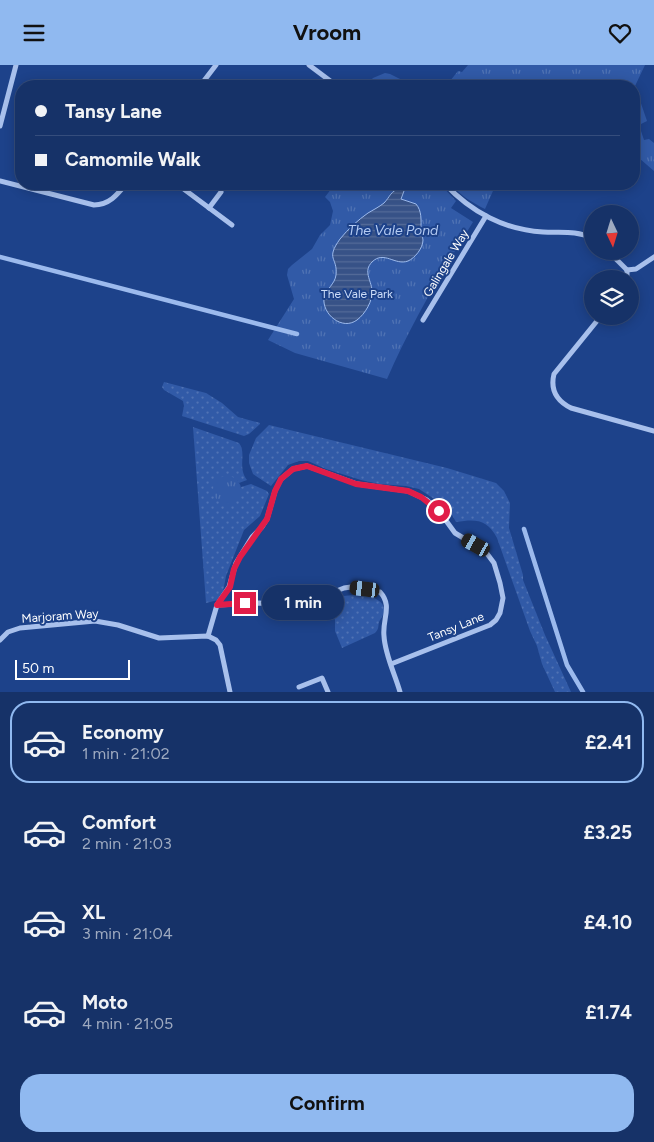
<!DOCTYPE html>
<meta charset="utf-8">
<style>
:root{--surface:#163268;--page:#1f3a6e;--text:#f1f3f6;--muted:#9eaac0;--line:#354d7c;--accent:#90b9f0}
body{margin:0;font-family:Figtree,sans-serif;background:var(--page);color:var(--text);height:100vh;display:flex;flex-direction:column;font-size:19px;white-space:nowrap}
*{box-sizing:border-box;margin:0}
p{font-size:16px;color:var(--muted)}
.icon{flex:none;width:28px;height:28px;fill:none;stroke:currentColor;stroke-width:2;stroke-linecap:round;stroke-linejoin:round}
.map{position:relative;height:627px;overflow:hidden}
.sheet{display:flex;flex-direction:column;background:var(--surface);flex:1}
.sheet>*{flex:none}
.guide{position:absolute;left:15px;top:15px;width:625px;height:110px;border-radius:20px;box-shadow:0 2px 12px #0003,0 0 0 1px var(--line);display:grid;align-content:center;height:110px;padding:0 20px;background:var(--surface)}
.needle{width:32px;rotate:176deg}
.tools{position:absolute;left:584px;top:140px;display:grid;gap:10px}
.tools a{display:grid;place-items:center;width:55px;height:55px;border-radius:50%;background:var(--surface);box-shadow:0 2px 12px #0003,0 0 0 1px var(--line);font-size:25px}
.scale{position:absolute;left:15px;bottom:12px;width:115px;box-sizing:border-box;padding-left:5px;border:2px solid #fff;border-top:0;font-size:14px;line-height:18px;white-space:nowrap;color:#fff;-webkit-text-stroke:4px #1d428a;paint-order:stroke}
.end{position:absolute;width:22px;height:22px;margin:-11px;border:6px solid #e11d48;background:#fff;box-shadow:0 0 0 2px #fff}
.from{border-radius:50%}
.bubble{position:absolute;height:35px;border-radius:18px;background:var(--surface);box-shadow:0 2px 12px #0003,0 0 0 1px var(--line);font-size:16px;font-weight:700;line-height:35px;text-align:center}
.car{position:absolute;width:15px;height:30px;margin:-15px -8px;border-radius:6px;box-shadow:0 0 4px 1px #0007;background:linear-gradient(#222 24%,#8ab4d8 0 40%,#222 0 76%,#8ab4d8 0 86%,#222 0)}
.guide b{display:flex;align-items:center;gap:18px;height:48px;font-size:19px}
.guide b+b{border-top:1px solid var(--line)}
.guide i{width:12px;height:12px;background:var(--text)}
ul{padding:9px 0 0;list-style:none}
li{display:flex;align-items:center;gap:15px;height:82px;margin:0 10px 8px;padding:0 10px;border:2px solid transparent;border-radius:20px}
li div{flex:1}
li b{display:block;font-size:19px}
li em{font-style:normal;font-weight:700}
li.on{border-color:var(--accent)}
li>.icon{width:45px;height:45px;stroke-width:1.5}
.button{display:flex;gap:10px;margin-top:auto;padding:10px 20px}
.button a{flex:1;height:58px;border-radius:20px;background:var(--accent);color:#111;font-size:20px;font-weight:700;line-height:58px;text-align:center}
header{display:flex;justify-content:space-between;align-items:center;height:65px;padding:0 20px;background:var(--accent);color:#111;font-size:22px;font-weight:700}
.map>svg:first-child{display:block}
.grass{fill:url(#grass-dots)}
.park{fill:url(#park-tufts)}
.water{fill:url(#water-rules);stroke:#9cbaed}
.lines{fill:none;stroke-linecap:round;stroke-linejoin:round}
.stream{stroke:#9cbaed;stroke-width:4.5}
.minor{stroke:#a8c0ec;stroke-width:5}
.route{stroke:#e11d48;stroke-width:6}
.labels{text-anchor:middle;stroke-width:4;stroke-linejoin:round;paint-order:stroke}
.street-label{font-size:12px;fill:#fff;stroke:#1d428a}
.park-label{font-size:12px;fill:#cdddf9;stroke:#1d428a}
.water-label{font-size:14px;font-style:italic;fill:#b4cbf3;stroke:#1d428a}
</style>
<header><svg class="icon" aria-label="menu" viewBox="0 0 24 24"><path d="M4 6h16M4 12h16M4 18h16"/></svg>Vroom<svg class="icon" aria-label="heart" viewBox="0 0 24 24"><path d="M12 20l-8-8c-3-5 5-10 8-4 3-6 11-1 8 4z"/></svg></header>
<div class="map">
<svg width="654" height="627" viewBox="0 0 654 627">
<defs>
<pattern id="grass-dots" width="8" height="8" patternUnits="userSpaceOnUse" patternTransform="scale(1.25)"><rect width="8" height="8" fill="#315aa7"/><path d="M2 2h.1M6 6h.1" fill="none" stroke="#5073b4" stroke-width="1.8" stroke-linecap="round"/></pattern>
<pattern id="park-tufts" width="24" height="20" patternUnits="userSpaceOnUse" patternTransform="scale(1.25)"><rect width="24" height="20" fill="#315aa7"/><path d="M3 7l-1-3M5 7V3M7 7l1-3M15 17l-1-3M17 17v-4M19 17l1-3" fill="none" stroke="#5073b4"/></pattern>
<pattern id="water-rules" width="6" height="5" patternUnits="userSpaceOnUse" patternTransform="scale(1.25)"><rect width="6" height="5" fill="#375287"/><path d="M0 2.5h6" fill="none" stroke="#556c99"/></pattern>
</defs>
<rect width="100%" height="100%" fill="#1d428a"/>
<g class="grass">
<path d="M164,317L206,328L222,338L238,352L260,358V359L249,369L244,371L182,351L184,341L183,336L164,325L162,322Z"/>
<path d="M269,360L447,403L496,418L504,426L510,438L509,463L523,510V515L545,570L571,627H555L542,599L537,581L530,566L497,473C487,454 476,454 456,457L448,443L419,424L406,421L379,419L361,415L326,404L308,396H299L288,400L271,421L253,409L249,398V390L256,373Z"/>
<path d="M193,362L239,378C247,388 237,402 247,415L239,418L237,415L241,425V422L251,419L267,426L269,429L260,451L244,465L226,511L223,527L218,535L206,538Z"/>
<path d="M363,529C371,531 385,536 384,545C384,550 381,553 379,557C378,562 379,564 375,568L342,583L335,566V555L329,537L334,532Z"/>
</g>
<g class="park">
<path d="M468,0H645L635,21L647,56L639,60L644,75L649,74L654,78V106L639,93L634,81V21H446L458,6L462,7Z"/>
<path d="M385,8L390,9L414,21H366L373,13Z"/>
<path d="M335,119H440L456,136L451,143L473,157C441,208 411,259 387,314L295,288L268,275L294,234L287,210L288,204L292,200L312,184L320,170L330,160L333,146L330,137L325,132Z"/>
<path d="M452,119H496L485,144C473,138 459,130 452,119Z"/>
<circle cx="227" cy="425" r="14"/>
</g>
<path class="water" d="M400,124L404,126L401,134L416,139C422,146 421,155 421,164C420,168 423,171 423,175C423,183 415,193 408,196C395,201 384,185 372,197C363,206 371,215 372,225C373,236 365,249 357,255C342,266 322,249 324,233C326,224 335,219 336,210C338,192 325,195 340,174C348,164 358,155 368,148C373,145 379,142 384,138C390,132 391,125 400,124Z"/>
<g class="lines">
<g class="stream">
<path d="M0,192L297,269"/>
<path d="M524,464L567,600L583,627"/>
</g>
<g class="minor">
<path d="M309,0L337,21"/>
<path d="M200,21L216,0"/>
<path d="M0,61L16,0"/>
<path d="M0,116L94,140C109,140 117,130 126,119"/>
<path d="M177,119L232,160"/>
<path d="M445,119C471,147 505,165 543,167C561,168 576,165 592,173"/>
<path d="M209,143L221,127"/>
<path d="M608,186L627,205"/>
<path d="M627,205L636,204L654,192"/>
<path d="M627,214V205"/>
<path d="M601,251L554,309C550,325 557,336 571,343L654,366"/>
<path d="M423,255L486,151"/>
<path d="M217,540L259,538L289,540L311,536L344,523L351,522L380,527C393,541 382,554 384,571C385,590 395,609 400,627"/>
<path d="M208,571L217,540L229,522L236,498L252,472L262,462L267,454L275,426L281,414L293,404L307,401L357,419L408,426L427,435L439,446L455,468L485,486L494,498L500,518L503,533L500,548L496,555L490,560L391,599"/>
<path d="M0,575L8,567L20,563L95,556L118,560L159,573L208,571L216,575L220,580L230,627"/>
<path d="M299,622L322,613L328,627"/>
</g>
</g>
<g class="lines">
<path class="route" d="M245,538L217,540L230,522L234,504L240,492L267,454L275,426L281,414L293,404L307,401L356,419L408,426L421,432L439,446"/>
</g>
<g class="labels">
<g class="street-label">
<text transform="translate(446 198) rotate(-59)" y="4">Galingale Way</text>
<text transform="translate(60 551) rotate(-4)" y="4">Marjoram Way</text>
<text transform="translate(456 562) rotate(-22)" y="4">Tansy Lane</text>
</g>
<g class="park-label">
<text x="357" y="233">The Vale Park</text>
</g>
<g class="water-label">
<text x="393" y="170">The Vale Pond</text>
</g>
</g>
</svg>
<div class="tools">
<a><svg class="needle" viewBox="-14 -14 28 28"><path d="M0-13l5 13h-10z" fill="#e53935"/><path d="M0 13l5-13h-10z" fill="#9eaac0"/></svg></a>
<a><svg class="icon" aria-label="layers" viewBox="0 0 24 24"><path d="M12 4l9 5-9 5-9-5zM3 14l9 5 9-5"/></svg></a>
</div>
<div class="scale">50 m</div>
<i class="end from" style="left:439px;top:446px"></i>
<i class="end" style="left:245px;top:538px"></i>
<div class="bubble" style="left:262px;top:520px;width:82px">1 min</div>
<i class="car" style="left:476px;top:480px;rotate:299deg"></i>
<i class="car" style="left:365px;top:524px;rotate:277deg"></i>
<div class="guide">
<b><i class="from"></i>Tansy Lane</b>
<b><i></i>Camomile Walk</b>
</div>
</div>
<section class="sheet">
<ul>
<li class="on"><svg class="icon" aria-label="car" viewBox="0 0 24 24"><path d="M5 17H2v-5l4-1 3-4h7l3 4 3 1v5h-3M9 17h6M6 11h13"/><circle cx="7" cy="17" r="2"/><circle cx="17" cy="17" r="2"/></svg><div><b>Economy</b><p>1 min · 21:02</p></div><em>£2.41</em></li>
<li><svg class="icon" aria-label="car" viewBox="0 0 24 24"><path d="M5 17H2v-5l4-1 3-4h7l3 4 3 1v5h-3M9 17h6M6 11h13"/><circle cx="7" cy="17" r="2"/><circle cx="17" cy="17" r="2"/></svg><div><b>Comfort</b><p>2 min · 21:03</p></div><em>£3.25</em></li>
<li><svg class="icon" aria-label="car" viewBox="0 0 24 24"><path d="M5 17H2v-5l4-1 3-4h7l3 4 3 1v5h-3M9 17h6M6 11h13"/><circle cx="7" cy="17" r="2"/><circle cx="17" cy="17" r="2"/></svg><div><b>XL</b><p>3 min · 21:04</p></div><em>£4.10</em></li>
<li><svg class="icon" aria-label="car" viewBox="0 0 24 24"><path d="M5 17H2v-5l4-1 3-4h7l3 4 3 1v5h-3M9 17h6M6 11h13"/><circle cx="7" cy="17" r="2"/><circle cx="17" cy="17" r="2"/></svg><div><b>Moto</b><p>4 min · 21:05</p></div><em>£1.74</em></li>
</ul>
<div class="button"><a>Confirm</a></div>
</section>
